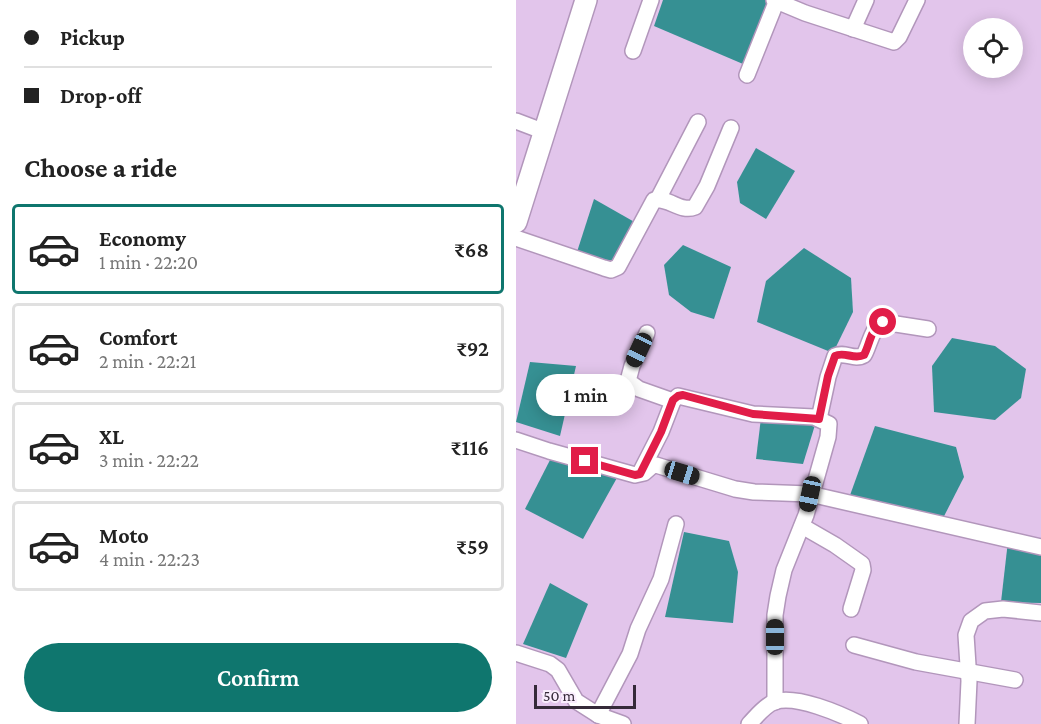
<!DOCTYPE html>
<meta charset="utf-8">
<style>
:root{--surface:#fff;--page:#f6f6f6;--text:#222;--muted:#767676;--line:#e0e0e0;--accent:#0f766e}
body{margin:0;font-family:"Crimson Pro",serif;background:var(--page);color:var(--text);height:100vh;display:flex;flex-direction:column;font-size:22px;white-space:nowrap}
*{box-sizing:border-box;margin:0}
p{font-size:20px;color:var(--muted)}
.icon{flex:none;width:33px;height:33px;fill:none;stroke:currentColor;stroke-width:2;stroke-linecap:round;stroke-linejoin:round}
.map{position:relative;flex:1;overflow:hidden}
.side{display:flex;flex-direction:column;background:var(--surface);width:516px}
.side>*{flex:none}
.guide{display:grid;align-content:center;height:132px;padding:0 24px;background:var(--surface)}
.controls{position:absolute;left:447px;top:18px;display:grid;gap:12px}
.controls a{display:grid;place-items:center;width:60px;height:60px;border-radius:50%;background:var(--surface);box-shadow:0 3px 15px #0003;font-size:30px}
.scale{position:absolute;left:18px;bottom:15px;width:102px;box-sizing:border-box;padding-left:6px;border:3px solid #352a39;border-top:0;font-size:16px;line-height:21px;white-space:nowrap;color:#352a39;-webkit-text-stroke:4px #f9edfd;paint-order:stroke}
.end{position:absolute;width:27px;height:27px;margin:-14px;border:8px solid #e11d48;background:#fff;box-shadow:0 0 0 3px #fff}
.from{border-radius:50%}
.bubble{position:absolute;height:42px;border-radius:21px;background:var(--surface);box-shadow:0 3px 15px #0003;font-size:20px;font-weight:600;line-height:42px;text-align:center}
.car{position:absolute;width:18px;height:36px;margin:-18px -9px;border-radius:8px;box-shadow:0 0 4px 2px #0007;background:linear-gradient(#222 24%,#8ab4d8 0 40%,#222 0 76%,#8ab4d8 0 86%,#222 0)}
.guide b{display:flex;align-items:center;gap:21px;height:57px;font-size:22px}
.guide b+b{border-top:2px solid var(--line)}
.guide i{width:15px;height:15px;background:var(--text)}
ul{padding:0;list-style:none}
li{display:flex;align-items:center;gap:18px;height:90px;margin:0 12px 9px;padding:0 12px;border:3px solid var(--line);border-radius:6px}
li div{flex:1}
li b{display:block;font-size:22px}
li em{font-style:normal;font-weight:600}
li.selected{border-color:var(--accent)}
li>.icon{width:54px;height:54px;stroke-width:1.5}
h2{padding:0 24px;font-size:27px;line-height:72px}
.cta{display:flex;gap:12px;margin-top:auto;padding:12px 24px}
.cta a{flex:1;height:69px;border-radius:36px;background:var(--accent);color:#fff;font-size:24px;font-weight:600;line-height:69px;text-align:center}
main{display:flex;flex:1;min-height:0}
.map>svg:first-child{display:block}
.water{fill:#369093}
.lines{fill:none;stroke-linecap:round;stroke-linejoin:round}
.street-casing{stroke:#b296bb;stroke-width:18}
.secondary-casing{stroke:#b296bb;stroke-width:24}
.street{stroke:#fff;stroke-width:15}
.secondary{stroke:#fff;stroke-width:21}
.route{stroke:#e11d48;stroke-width:8}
</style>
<main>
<section class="side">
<div class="guide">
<b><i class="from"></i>Pickup</b>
<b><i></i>Drop-off</b>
</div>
<h2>Choose a ride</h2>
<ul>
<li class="selected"><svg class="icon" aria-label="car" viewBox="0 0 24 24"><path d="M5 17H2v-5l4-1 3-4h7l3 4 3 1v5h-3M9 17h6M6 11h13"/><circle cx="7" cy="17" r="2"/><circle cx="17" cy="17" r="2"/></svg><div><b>Economy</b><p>1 min · 22:20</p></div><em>₹68</em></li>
<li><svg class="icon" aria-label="car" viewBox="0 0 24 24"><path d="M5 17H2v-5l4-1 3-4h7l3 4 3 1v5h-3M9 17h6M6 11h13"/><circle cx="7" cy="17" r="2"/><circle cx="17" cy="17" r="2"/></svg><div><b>Comfort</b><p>2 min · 22:21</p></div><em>₹92</em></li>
<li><svg class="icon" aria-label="car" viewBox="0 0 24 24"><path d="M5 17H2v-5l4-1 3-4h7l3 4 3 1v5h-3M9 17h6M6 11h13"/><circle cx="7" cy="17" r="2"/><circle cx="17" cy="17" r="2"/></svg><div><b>XL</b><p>3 min · 22:22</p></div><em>₹116</em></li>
<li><svg class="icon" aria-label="car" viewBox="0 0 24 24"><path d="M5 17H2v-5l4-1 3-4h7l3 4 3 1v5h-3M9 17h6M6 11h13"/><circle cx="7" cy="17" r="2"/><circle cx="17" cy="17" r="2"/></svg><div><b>Moto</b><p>4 min · 22:23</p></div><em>₹59</em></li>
</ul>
<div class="cta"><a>Confirm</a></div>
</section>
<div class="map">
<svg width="525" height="724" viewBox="0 0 525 724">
<rect width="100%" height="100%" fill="#e2c5eb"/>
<g class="water">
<path d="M147,0H252L227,64L138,26Z"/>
<path d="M240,148L279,171L250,219L224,203L221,182Z"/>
<path d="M78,199L122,224L108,272L60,255Z"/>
<path d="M167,245L215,267L198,319L175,312L153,295L148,265Z"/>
<path d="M288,248L335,278L337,312L317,353L241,322L250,281Z"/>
<path d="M436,338L479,346L510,369L505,398L479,420L418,412L416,366Z"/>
<path d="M14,362L60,366L44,436L0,422Z"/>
<path d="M245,418L299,425L287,464L240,459Z"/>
<path d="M359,426L440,447L448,477L422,528L333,498Z"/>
<path d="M34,460L102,476L67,539L9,509Z"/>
<path d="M168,532L213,541L222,572L217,623L149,617Z"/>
<path d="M492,541L525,549V603L485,602Z"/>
<path d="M34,583L72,604L50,658L7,644Z"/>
</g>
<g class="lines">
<g class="street-casing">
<g id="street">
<path d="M258,0L289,13L378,42L383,37L401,0"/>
<path d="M337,29L350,0"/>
<path d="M117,51L135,0"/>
<path d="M231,75L261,0"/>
<path d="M0,121L29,132"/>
<path d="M142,199L182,122"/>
<path d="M0,238L88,268L95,270L102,267L138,200C153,197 164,213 179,207L191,186L215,128"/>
<path d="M131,333L116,366L112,381L123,389L157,401"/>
<path d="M303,419L312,377L319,356C329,351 338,361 348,355C354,344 356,327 367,322L412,329"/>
<path d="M0,440L33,451L119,475L128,473L136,466L140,465L219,489L238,492L294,494L525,547"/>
<path d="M124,473L145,432L157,401L162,396L237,414L298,417L313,424L312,437L290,515L268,570L262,596L259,615V702"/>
<path d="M286,526L319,545L346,564L347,570L335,609"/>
<path d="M338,645L400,662L499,680"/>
<path d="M0,653L34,664L42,670L60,701L82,715L107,724"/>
<path d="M82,715L114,654L122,629L145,579L160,524"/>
<path d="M233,724C240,717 248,706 258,702C279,694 325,714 344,724"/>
<path d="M451,724L453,681L450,635L455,621L469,611L487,609L525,613"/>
</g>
</g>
<g class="secondary-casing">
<path id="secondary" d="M0,222L70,0"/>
</g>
<use href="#street" class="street"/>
<use href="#secondary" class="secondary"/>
</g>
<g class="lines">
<path class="route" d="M69,461L119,475L124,474L145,432L157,400L162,396L167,395L237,414L303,419L312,376L319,356C328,351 338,360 348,355C354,344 355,327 367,322"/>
</g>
</svg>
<div class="controls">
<a><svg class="icon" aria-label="locate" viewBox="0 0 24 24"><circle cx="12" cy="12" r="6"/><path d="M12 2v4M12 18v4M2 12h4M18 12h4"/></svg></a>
</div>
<div class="scale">50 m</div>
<i class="end from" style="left:367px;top:322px"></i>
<i class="end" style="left:69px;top:461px"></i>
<div class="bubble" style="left:20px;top:374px;width:99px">1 min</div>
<i class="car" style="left:123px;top:350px;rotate:205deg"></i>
<i class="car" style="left:166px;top:473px;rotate:107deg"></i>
<i class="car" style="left:294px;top:494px;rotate:192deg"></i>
<i class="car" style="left:259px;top:637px;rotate:0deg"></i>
</div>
</main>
